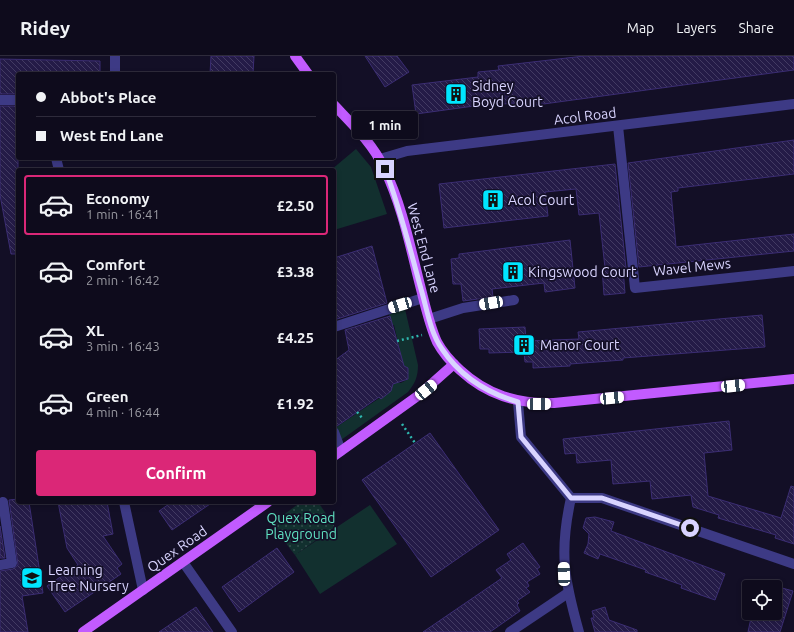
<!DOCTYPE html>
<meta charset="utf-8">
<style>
:root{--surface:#0e0b1c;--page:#1c1929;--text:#f1f3f6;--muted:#9b9ba3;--line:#2e2b3b;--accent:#db2777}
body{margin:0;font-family:Ubuntu,sans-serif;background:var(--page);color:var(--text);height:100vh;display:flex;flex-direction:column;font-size:15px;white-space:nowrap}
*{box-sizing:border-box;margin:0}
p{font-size:13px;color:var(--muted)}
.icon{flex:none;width:22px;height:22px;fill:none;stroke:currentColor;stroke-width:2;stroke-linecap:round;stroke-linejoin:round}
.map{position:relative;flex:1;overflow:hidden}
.drawer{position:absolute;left:16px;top:112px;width:320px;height:336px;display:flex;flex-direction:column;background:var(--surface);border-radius:4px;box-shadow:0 2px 6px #0003,0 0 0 1px var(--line)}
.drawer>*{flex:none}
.guide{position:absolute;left:16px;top:16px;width:320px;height:88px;border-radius:4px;box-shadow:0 2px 6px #0003,0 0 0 1px var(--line);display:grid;align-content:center;height:88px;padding:0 20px;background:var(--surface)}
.buttons{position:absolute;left:742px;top:524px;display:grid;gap:8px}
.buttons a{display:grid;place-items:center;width:40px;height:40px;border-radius:4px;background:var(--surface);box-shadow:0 2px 6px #0003,0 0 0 1px var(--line);font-size:20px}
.end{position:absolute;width:18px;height:18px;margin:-9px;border:5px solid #d9d4ff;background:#111;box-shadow:0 0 0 2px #111}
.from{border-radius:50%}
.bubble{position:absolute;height:28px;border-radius:4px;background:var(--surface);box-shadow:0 2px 6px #0003,0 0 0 1px var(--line);font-size:13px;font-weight:700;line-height:28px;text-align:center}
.car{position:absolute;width:12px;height:24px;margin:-12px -6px;border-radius:5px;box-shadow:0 0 3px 1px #0007;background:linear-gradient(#fff 24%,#345 0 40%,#fff 0 76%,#345 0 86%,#fff 0)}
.guide b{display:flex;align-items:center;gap:14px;height:38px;font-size:15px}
.guide b+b{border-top:1px solid var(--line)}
.guide i{width:10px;height:10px;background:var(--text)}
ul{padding:7px 0 0;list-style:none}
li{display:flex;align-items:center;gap:12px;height:60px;margin:0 8px 6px;padding:0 12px;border:2px solid transparent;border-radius:4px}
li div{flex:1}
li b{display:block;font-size:15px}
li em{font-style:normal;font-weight:700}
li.on{border-color:var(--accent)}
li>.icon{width:36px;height:36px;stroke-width:1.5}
.action{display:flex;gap:8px;margin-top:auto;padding:8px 20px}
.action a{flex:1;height:46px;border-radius:4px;background:var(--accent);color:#fff;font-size:16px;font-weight:700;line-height:46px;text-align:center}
header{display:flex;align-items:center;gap:24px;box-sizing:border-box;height:56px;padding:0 20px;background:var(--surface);border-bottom:1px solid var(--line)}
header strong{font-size:19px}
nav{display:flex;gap:22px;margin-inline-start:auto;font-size:14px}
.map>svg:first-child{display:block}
.grass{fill:#12302f}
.park{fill:url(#park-dots)}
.building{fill:url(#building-back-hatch);stroke:#3b2d73}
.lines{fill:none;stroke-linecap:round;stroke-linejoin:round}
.path{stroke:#2fb8b0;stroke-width:2.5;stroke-dasharray:2 3;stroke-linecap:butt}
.minor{stroke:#3d3a85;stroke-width:10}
.major{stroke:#c25bff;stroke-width:10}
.route{stroke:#d9d4ff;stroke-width:5}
.labels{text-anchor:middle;stroke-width:3.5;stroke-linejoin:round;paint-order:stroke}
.poi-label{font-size:14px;fill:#d9d4ff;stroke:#130f26;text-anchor:start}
.street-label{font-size:14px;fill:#d9d4ff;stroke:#130f26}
.park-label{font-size:14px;fill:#5fe0c0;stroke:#130f26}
</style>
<header>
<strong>Ridey</strong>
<nav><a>Map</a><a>Layers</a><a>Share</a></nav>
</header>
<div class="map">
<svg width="794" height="576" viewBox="0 0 794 576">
<defs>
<pattern id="park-dots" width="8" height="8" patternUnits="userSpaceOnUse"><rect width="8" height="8" fill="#12302f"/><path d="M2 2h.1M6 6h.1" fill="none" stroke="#344d4e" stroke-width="1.8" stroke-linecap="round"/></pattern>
<pattern id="building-back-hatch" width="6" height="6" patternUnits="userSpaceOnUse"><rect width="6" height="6" fill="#241b47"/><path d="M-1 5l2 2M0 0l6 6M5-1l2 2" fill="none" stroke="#433b63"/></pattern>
</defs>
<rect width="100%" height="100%" fill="#130f26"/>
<g class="grass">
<path d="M356,93L371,111L387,158L334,174V114H331Z"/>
<path d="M405,253L418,309C418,321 415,327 408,336L334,389L335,372L390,335V332L396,326L401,327L408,323V314L404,312L394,269H392L389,258Z"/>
<path d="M370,449L397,488L320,538L295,499Z"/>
</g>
<path class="park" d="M301,446H318L335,471L295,499L271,468Z"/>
<g class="building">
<path d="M211,0H254L253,18H210Z"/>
<path d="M365,0H397L409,16L385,31Z"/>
<path d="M584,0H794V14L514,52V47L503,48V46L416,58L412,29L478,21V16L499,14L498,10Z"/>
<path d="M0,3L100,5V18H18V38H0Z"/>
<path d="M0,50H18V198H11L0,139Z"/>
<path d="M794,84V118L678,132V135L671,136L676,191L794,178V195L639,211L628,107Z"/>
<path d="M615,108L626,212L623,213L625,237L604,239L602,212H605L599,157L579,159L576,133L545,136L548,160L444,172L439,128Z"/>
<path d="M570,184L575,232L545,236L544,227L492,233L493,241L463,245L461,228H453L451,203L459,202V198Z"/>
<path d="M372,190L387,247L334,264V202Z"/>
<path d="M762,259L765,291L623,302V304L570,308V310L533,312V306H525L524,296L489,297V293H480L479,273L525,271L526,285L579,283L578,276Z"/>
<path d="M390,260L404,310L408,312V323L393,328L391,335L381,343L379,341L337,370H334V305L349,294L345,274Z"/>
<path d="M729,365L732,394L704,397L708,440L781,462L791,430L794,431V488L775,482L776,479L718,462L719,459L693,451L691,439L652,443L650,425L613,428L611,404L577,407L576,397L565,398L563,383Z"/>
<path d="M430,377L499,474L431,521L362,424Z"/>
<path d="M18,443V446H29L43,537L22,540L28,576H0V515L13,513L18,509L9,444Z"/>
<path d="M58,446H107L113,478L103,480L122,508L117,512L121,518L65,556L47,530L78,509L67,492Z"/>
<path d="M172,446H213L172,474L159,455Z"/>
<path d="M595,461L614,466L611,475L725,518L715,544L681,532L682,529L645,516L646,514L600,498L598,503L584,497L588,488L589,478L583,472L586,462Z"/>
<path d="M0,470L5,502H0Z"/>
<path d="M523,487L540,511L537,513L540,518L527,526L529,530L526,532L530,536L517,545L519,547L517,549L520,555L490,576H423L502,522L496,514L511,504L507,498Z"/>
<path d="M277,492L294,516L239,556L222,531Z"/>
<path d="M775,530L793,535L780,576H748L752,557H775Z"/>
<path d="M196,551L213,576H159Z"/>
<path d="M605,551L609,564L637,574V576H595L591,562H594L592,555Z"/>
</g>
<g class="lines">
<g class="path">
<path d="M397,285L422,279"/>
<path d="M357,356L363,363"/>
<path d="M402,368L415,387"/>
</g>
<g class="minor">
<path d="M115,18V0"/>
<path d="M0,44H18"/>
<path d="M618,70L635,232L794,215"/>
<path d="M56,102L59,114"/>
<path d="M380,103L407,95L794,48"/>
<path d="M429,263L463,252L514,244"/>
<path d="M334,271L423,242"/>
<path d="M518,346L521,381L571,442C559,496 564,523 579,576"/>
<path d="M334,376L341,395"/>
<path d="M571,442H602L794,508"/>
<path d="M124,446L143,534"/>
<path d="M183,506L232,576"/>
<path d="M0,509L12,507L3,446"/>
<path d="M510,576L568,537"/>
</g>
<g class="major">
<path d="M295,0L308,18"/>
<path d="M334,49C352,68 373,88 384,112C403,151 411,195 422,237C426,253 430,270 437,286C443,297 451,306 460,314C487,339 517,348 554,347L794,323"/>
<path d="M334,400L419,339L454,308"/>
<path d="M83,576L268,446"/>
</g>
</g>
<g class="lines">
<path class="route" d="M385,113C400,152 410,193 421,233C427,253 430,276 442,293C460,320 487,337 518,346L521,381L571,442H602L690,472"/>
</g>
<defs>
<g id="building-square" transform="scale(1.15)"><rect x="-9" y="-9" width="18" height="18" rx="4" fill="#00e5ff" stroke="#130f26"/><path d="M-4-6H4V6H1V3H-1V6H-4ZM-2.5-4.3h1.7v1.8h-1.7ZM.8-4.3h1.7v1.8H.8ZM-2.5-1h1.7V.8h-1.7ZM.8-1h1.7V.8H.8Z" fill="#111"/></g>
<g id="school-square" transform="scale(1.15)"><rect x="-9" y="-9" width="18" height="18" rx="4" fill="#00e5ff" stroke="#130f26"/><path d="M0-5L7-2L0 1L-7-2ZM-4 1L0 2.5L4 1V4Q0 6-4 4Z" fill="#111"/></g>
</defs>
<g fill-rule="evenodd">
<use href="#building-square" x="456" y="38"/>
<use href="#building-square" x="493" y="144"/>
<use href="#building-square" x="513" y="216"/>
<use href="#building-square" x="524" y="289"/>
<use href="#school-square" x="32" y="522"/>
</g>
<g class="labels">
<g class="poi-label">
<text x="472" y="35">Sidney<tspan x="472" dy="16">Boyd Court</tspan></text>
<text x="508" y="149">Acol Court</text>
<text x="528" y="221">Kingswood Court</text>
<text x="540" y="294">Manor Court</text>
<text x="48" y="519">Learning<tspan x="48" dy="16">Tree Nursery</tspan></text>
</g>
<g class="street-label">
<text transform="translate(585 60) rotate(-7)" y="5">Acol Road</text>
<text transform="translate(424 192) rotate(75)" y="5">West End Lane</text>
<text transform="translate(692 211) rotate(-6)" y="5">Wavel Mews</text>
<text transform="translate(177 493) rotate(-35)" y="5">Quex Road</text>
</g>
<g class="park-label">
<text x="301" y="467">Quex Road<tspan x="301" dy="16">Playground</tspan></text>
</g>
</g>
</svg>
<div class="buttons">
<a><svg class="icon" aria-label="locate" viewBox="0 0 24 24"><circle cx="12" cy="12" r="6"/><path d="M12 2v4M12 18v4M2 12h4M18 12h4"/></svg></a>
</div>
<i class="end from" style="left:690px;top:472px"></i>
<i class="end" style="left:385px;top:113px"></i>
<div class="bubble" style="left:352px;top:55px;width:66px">1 min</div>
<i class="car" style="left:491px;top:247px;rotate:260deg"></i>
<i class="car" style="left:400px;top:249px;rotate:253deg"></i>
<i class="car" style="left:733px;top:330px;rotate:84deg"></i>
<i class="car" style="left:426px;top:334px;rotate:51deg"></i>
<i class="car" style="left:612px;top:342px;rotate:85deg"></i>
<i class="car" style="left:539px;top:348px;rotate:89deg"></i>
<i class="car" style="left:564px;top:518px;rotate:358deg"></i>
<div class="guide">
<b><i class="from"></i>Abbot's Place</b>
<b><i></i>West End Lane</b>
</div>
<section class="drawer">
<ul>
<li class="on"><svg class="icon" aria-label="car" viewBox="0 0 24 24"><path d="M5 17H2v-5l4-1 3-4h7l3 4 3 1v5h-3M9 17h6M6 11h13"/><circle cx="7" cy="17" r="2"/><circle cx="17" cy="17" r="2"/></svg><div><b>Economy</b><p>1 min · 16:41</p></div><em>£2.50</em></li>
<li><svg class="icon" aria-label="car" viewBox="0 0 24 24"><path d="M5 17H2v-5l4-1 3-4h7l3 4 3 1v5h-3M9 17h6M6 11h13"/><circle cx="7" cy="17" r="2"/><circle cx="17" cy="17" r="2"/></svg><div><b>Comfort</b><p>2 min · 16:42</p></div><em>£3.38</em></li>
<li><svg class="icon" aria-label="car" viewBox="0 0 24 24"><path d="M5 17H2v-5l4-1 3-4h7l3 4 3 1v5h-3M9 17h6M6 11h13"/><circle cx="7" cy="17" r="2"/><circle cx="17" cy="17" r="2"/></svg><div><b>XL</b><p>3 min · 16:43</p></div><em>£4.25</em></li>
<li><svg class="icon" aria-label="car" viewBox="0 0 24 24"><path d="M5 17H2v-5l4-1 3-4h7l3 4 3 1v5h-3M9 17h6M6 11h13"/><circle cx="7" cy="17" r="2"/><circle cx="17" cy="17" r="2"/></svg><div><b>Green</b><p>4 min · 16:44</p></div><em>£1.92</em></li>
</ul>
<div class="action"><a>Confirm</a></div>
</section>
</div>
